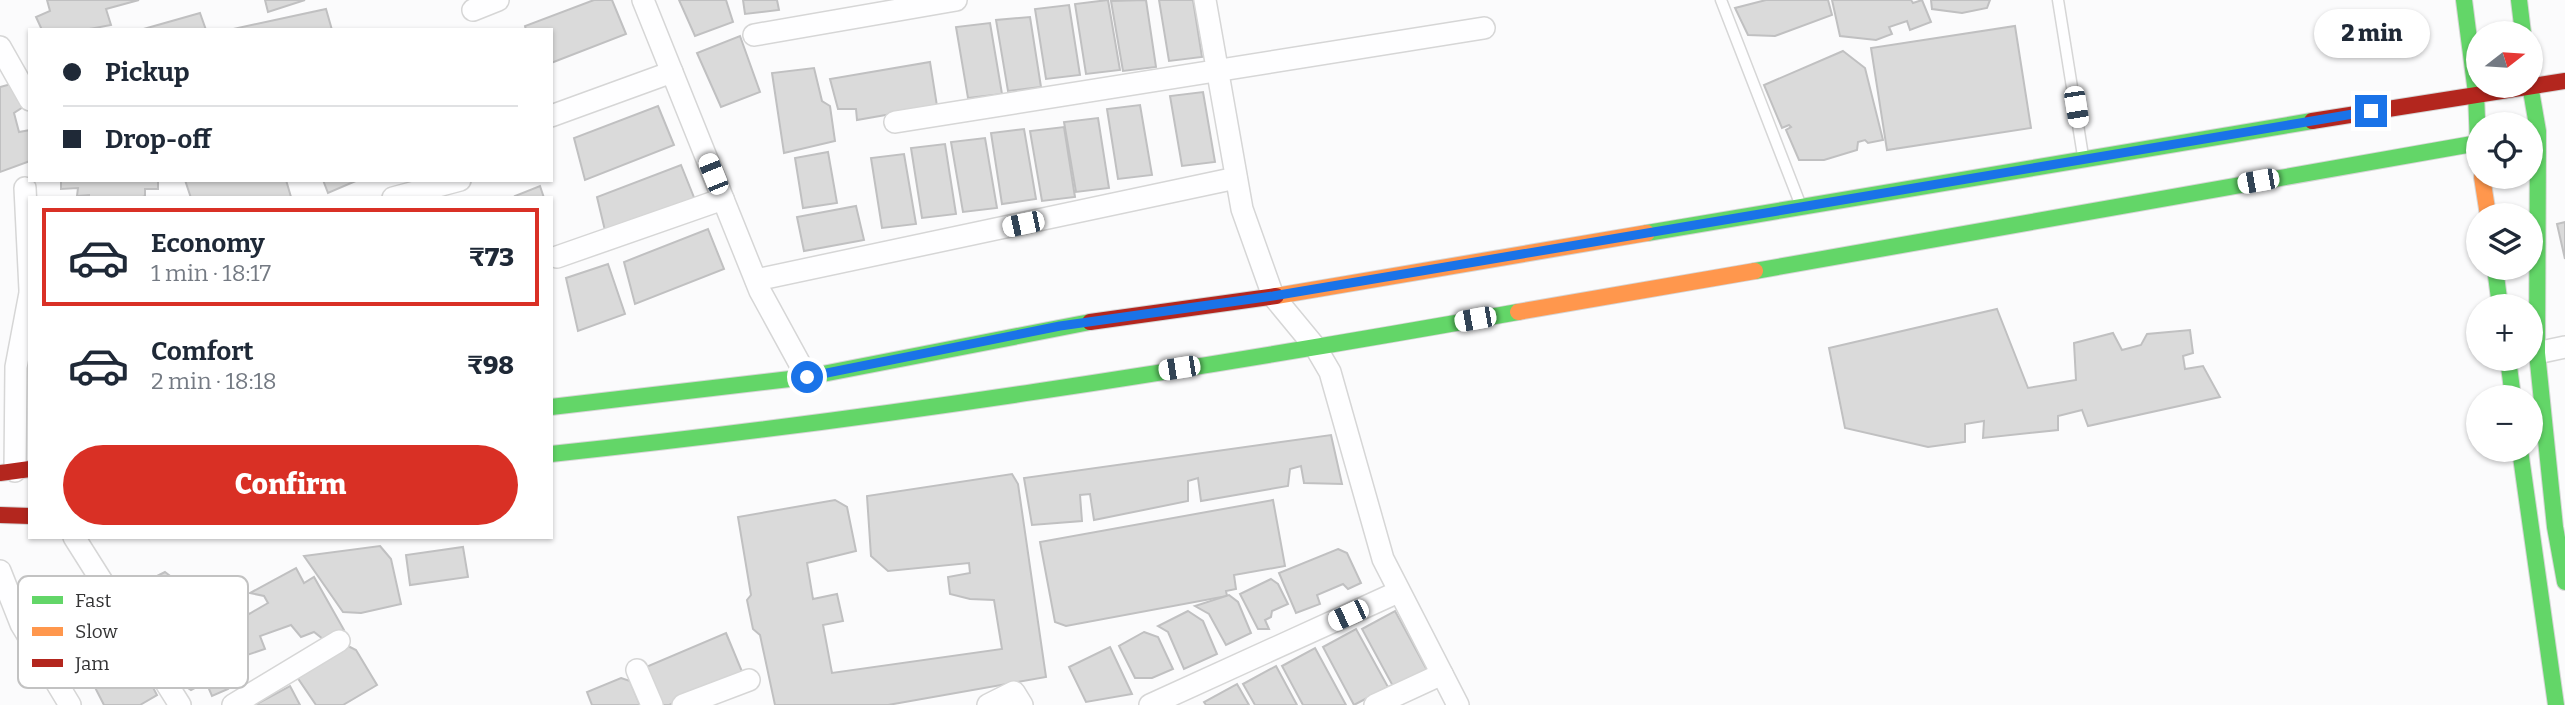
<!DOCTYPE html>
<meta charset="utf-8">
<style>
:root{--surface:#fff;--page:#f2f2f3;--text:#1f2937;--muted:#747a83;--line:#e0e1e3;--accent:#d93025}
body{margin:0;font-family:Bitter,serif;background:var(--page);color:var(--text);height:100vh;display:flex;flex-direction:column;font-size:26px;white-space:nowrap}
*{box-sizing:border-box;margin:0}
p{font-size:23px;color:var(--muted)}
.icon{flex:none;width:38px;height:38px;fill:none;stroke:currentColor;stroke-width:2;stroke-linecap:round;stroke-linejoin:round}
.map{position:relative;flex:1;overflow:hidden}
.drawer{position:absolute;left:28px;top:196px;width:525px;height:343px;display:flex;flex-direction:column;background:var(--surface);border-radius:0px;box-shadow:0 2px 5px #0004}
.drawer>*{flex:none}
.guide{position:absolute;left:28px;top:28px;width:525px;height:154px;border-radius:0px;box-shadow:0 2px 5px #0004;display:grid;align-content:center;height:154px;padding:0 35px;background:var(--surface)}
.needle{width:46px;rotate:73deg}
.buttons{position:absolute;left:2466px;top:21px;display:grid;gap:14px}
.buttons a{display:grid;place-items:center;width:77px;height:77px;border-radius:50%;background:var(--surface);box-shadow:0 2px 5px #0004;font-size:35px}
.end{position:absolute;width:32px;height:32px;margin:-16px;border:9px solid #1a73e8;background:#fff;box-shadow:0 0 0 4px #fff}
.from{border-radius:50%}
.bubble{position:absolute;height:49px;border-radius:24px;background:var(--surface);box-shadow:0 2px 5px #0004;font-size:23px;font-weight:800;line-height:49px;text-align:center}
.car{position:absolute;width:21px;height:42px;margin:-21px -10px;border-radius:9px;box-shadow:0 0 5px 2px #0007;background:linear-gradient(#fff 24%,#345 0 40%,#fff 0 76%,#345 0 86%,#fff 0)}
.guide b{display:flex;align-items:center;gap:24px;height:66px;font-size:26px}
.guide b+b{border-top:2px solid var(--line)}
.guide i{width:18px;height:18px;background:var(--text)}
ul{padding:12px 0 0;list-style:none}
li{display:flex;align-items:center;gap:21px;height:98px;margin:0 14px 10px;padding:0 21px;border:4px solid transparent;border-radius:0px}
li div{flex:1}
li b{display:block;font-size:26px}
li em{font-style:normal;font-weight:800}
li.active{border-color:var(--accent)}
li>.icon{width:63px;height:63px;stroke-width:1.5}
.cta{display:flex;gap:14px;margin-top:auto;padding:14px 35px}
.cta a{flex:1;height:80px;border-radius:42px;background:var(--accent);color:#fff;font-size:28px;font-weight:800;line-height:80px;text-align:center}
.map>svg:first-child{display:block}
.building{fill:#dadada;stroke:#c0c0c1;stroke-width:2}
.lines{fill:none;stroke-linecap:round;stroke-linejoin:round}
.lane-casing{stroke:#d6d6d6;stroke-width:13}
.street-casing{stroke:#d6d6d6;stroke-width:24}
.fast-casing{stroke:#d6d6d6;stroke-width:18}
.slow-casing{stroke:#d6d6d6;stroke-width:18}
.jam-casing{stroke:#d6d6d6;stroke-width:18}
.lane{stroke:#fefeff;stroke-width:10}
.street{stroke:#fefeff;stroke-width:21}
.fast{stroke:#63d668;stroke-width:16}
.slow{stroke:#ff974d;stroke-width:16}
.jam{stroke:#b3261e;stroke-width:16}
.route{stroke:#1a73e8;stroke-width:9}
.key{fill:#fff;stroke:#c2c2c2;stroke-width:2}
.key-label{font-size:19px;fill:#343435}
</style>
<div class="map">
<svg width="2565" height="705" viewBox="0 0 2565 705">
<rect width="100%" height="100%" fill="#fbfbfc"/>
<g class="building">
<path d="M47,0H139L106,9L111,25L84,30H42L36,17L50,11Z"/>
<path d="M265,0H305L268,12Z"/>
<path d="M594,0H612L626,34L551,63V30H526L525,26Z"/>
<path d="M679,0H726L733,22L695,36Z"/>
<path d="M743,0H777L779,10L745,14Z"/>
<path d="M1108,0L1120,70L1086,74L1075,4Z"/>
<path d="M1146,0L1156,67L1123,71L1111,1Z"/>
<path d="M1159,0H1193L1202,57L1169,61Z"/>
<path d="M1766,0H1828L1832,15L1775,36L1748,35L1735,8Z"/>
<path d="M1832,0H1911L1913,3L1922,0L1931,22L1910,30L1907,21L1889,27L1892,34L1876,40L1840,36Z"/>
<path d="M1931,0H1990L1987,8L1962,13L1932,9Z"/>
<path d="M1069,5L1080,75L1046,79L1035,9Z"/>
<path d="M326,9L332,30H233V29Z"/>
<path d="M200,13L206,30H140Z"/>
<path d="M1030,17L1041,87L1008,91L996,20Z"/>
<path d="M990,23L1002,94L968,98L956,27Z"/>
<path d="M2015,26L2031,128L1887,150L1871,48Z"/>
<path d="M740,36L760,92L721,107L697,53Z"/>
<path d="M1843,51L1865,68L1883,140L1868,143L1865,140L1858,142L1857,150L1824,160H1799L1786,130L1791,127L1789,125L1782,128L1764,85Z"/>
<path d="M930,62L937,106L857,120L856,109H838L830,79Z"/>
<path d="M814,68L822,101L830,106L835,141L784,153L772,73Z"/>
<path d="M15,83L23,107L14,113L19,132L30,130V161L0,172V87Z"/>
<path d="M1203,92L1215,162L1182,166L1170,96Z"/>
<path d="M1140,105L1152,175L1118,179L1107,109Z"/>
<path d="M658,106L674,145L585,180L574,138Z"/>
<path d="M1098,118L1109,188L1076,192L1064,122Z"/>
<path d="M1064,127L1075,197L1042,201L1030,131Z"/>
<path d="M1024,129L1036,199L1002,204L991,133Z"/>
<path d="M985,138L997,208L963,212L951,142Z"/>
<path d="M945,144L956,214L922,218L911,148Z"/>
<path d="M828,152L837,203L803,208L795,158Z"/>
<path d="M904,154L916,224L882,228L871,158Z"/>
<path d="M681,165L697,205L607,239L597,197Z"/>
<path d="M61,180H158V189H145V196L140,198H89V195L77,196L78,188L61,189Z"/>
<path d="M185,180H286L291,197L191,198Z"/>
<path d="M323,180H358L328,193Z"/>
<path d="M540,186L544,198H516L515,196Z"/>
<path d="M856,206L864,240L804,251L797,217Z"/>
<path d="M2565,222V259L2557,224Z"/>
<path d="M708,229L724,269L635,304L624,262Z"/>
<path d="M608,264L625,314L578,331L566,278Z"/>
<path d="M1997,309L2028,388L2076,380L2074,343L2113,333L2122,350L2141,345L2147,334L2190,330L2193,353L2183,356L2185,369L2203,366L2220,397L2088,426L2082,410L2058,416V430L1983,438L1984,421L1965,424V442L1928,447L1845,428L1829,348Z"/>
<path d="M1331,435L1342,484L1304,483L1301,466L1290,469L1288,486L1201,501L1198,478L1188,481V501L1094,520L1090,494L1080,495L1082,521L1032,525L1024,478Z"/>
<path d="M1012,474L1018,484L1046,677L888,705H775L760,635L753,629L747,600L751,595L738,517L835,500L847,507L856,551L807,563L813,599L837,594L843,621L823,625L832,673L1002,649L994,600L970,599L950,594L948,577L970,573L969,563L888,571L871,556L867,496Z"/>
<path d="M1273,500L1285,566L1234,575L1236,589L1226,591L1227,596L1066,626L1055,622L1040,542Z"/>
<path d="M380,546L391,559L401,604L361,613L343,612L304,556Z"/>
<path d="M463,547L468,577L410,585L406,555Z"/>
<path d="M1338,549L1347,553L1361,583L1348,589L1343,584L1317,595L1320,604L1296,613L1279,573Z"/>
<path d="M296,568L304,583L314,577L344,630L323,639L314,632L301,637L291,625L260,636L265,649L244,656L227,651L206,614L231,600L244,605L249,614L268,603L264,596L250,593Z"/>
<path d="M165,572L191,592L217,643L171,665H163L144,626L152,622L146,610L150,598L143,583Z"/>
<path d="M1271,579L1278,584L1288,604L1272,611L1271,617L1265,620L1269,629H1258L1240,594Z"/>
<path d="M1229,595L1238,602L1251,633L1226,645L1209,614L1195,606Z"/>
<path d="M1188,611L1203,621L1217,654L1184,669L1168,632L1158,626Z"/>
<path d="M1395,611L1427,670L1394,688L1362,629Z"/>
<path d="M1356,629L1388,687L1354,705L1323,647Z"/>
<path d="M1144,632L1158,637L1173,669L1152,678H1135L1119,646Z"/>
<path d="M726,633L743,674L669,705H662L646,667Z"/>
<path d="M130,644L157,695L140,705H104L85,668Z"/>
<path d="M222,644L231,663L219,668L228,689L212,696L206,682L191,690L182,684L174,665Z"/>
<path d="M348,646L356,650L377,685L343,705H316L295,674Z"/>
<path d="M1110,647L1132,694L1086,702L1069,667Z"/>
<path d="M1315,648L1346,705H1303L1282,666Z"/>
<path d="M1276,666L1297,705H1255L1243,684Z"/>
<path d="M621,678L630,681L640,705H592L587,692Z"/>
<path d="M1237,684L1249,705H1206L1204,702Z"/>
<path d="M290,686L300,705H255Z"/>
</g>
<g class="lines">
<g class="lane-casing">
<g id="lane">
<path d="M1721,0L1801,206"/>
<path d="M2058,0L2083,156"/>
</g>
</g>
<g class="street-casing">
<g id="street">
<path d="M643,0L760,291L807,377"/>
<path d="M1205,0L1242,209L1273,296L1316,348L1330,372L1383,559L1458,705"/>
<path d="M473,10L498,0"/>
<path d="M754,35L956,0"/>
<path d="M0,47L30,100"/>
<path d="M551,116L672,72"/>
<path d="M895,122L1484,28"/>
<path d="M25,188L30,290"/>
<path d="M393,198L460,180"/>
<path d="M557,257L723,199"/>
<path d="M756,280L1236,178"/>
<path d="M2537,353L2565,347"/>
<path d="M15,471L16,367L30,293"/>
<path d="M74,537L180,705"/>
<path d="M0,571L21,624L70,705"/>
<path d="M637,670L652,705"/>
<path d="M233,705L339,641"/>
<path d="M683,705L749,680"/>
<path d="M988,705L1014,692L1022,705"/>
<path d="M1150,705L1398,592"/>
<path d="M1375,705L1442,674"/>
</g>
</g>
<g class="fast-casing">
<g id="fast">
<path d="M2464,0L2476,93L2478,145"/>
<path d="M2519,0L2523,33"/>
<path d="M2530,85L2538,131L2537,353L2555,527L2565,582"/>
<path d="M1647,233L2312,121"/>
<path d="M2495,268L2500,306"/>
<path d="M1755,271L2478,143"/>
<path d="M2508,359L2513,397"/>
<path d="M551,407L807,377L1090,322"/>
<path d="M2520,450L2556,705"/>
<path d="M551,454C875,420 1198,369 1518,312"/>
</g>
</g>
<g class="slow-casing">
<g id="slow">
<path d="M2482,177L2488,215"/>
<path d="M1276,296L1647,233"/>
<path d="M1518,312L1755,271"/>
</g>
</g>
<g class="jam-casing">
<g id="jam">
<path d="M2312,121L2565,81"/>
<path d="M1090,322L1276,296"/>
<path d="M0,473L30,469"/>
<path d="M0,515L30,516"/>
</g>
</g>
<use href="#lane" class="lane"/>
<use href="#street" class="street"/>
<use href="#fast" class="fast"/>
<use href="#slow" class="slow"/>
<use href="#jam" class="jam"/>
</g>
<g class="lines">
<path class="route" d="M807,377L1060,326L1273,296L2371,111"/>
</g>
<rect x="18" y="576" width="230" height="112" rx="10" class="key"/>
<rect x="32" y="596" width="31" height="8" fill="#63d668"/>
<rect x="32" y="627" width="31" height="9" fill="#ff974d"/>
<rect x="32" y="659" width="31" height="8" fill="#b3261e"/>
<g class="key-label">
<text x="75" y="607">Fast</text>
<text x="75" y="638">Slow</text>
<text x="75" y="670">Jam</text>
</g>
</svg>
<div class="buttons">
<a><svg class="needle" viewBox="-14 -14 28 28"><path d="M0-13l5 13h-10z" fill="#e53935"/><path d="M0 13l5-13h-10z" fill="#747a83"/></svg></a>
<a><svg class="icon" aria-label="locate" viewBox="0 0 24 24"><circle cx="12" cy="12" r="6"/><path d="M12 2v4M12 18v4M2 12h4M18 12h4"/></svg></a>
<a><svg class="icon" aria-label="layers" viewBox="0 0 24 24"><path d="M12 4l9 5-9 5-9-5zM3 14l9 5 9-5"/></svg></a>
<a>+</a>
<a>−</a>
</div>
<i class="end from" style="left:807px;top:377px"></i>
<i class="end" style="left:2371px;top:111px"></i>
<div class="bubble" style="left:2314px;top:9px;width:116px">2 min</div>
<i class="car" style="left:2076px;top:107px;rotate:171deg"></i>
<i class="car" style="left:713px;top:174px;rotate:338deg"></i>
<i class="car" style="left:2258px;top:181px;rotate:260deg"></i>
<i class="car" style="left:1023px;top:224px;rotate:258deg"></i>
<i class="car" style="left:1475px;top:319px;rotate:260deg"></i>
<i class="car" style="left:1179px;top:368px;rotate:261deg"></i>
<i class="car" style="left:1348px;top:615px;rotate:245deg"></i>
<div class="guide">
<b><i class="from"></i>Pickup</b>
<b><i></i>Drop-off</b>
</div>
<section class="drawer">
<ul>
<li class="active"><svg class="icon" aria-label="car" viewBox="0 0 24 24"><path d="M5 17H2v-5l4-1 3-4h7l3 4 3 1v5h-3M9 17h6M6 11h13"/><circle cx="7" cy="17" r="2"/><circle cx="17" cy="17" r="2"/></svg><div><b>Economy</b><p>1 min · 18:17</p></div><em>₹73</em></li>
<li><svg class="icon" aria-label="car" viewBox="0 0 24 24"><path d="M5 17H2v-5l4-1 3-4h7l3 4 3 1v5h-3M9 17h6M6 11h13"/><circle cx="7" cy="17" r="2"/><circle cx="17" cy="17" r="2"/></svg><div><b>Comfort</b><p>2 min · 18:18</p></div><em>₹98</em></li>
</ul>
<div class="cta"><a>Confirm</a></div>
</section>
</div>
